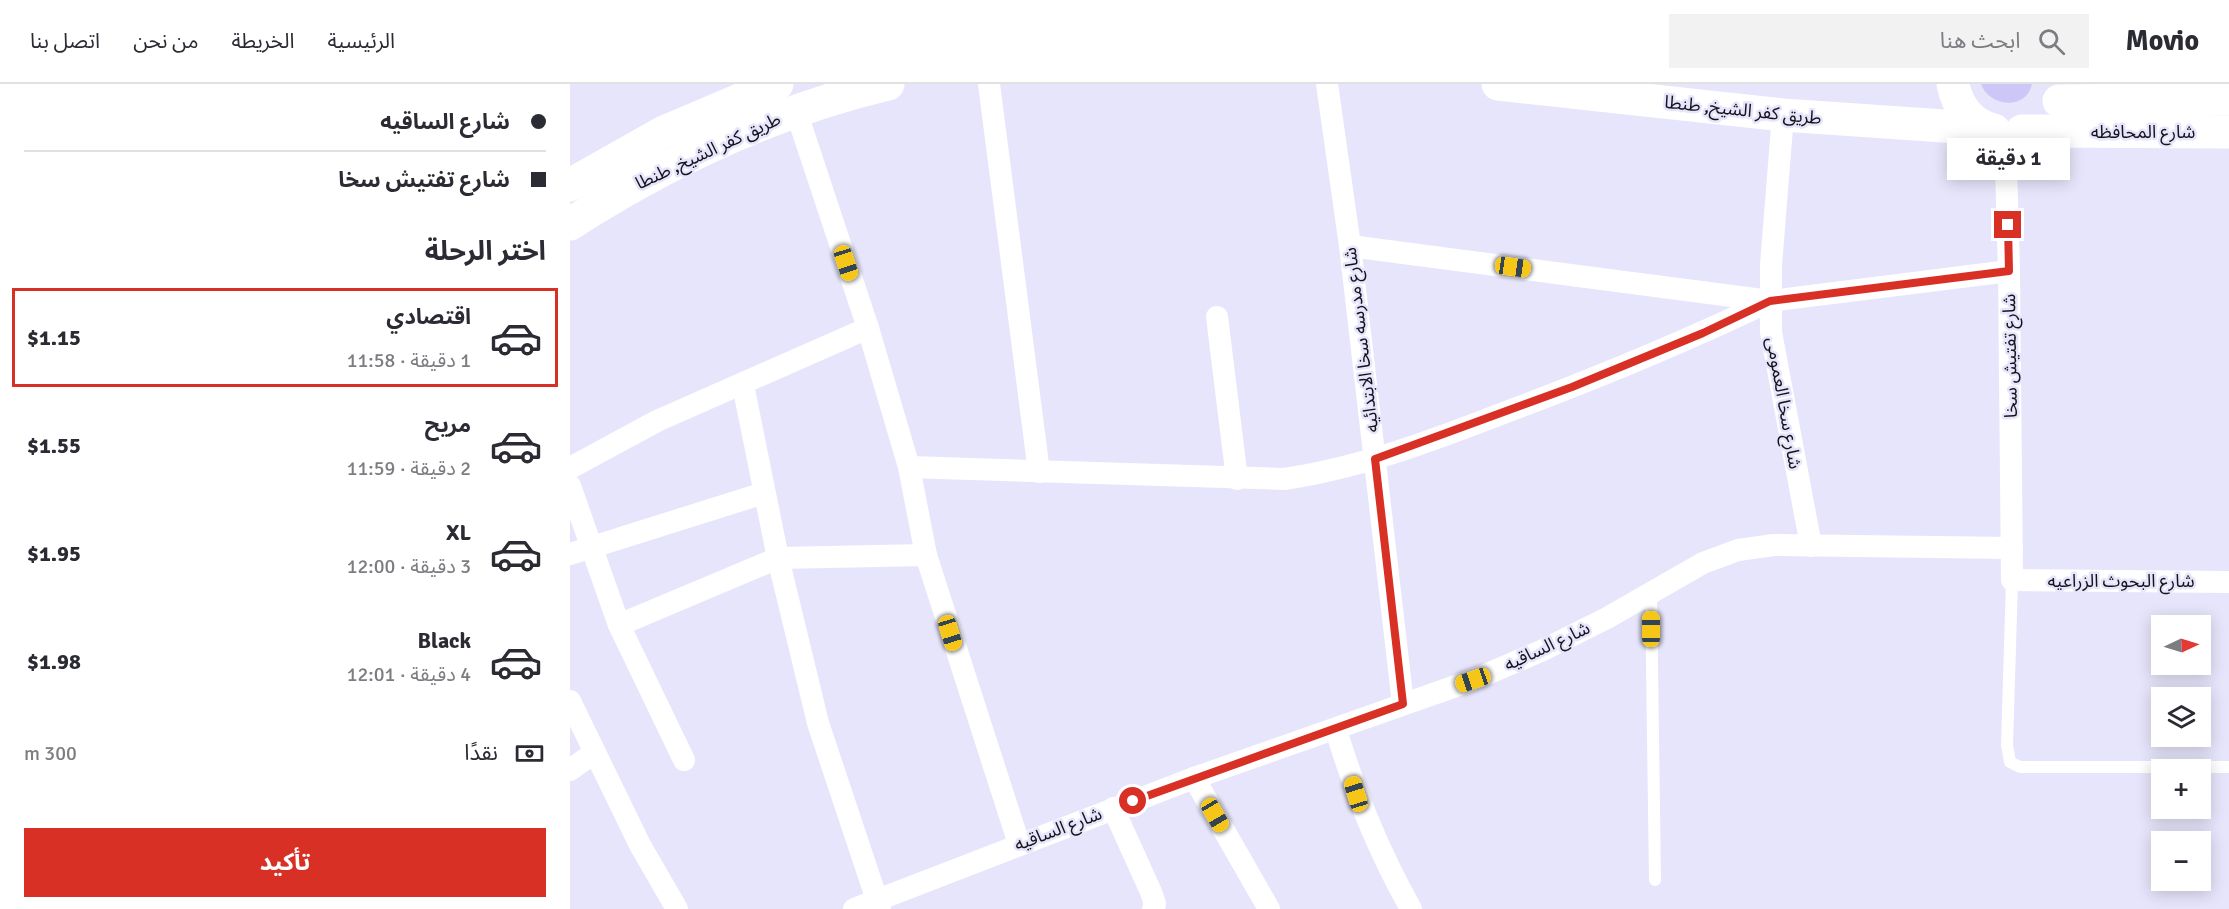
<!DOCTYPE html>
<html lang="ar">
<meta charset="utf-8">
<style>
:root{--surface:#fff;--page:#f2f2f3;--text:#2b2b33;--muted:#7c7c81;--line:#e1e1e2;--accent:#d93025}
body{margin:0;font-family:Signika,"Noto Sans Arabic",sans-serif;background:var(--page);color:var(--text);direction:rtl;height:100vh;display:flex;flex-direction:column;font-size:22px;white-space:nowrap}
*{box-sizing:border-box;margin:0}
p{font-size:20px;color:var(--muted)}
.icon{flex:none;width:33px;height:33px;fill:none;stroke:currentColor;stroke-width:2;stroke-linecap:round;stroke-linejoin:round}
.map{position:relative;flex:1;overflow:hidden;direction:ltr}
.details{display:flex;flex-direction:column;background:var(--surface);width:570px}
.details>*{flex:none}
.guide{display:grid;align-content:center;height:132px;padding:0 24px;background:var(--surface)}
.needle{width:39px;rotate:86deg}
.fabs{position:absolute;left:1581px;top:531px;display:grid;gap:12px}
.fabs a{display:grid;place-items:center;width:60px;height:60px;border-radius:0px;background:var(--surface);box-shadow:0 3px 15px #0003;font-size:30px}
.end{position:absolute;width:27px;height:27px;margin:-14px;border:8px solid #d93025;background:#fff;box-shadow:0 0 0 3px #fff}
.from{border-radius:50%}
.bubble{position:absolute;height:42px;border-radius:0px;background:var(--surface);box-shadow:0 3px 15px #0003;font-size:20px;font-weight:700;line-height:42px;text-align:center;direction:rtl}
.car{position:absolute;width:18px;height:36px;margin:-18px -9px;border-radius:8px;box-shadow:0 0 4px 2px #0007;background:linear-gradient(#f5c518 24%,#345 0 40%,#f5c518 0 76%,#345 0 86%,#f5c518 0)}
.guide b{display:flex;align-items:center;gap:21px;height:57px;font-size:22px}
.guide b+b{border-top:2px solid var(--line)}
.guide i{width:15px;height:15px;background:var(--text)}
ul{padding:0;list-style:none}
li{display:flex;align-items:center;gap:18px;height:99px;margin:0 12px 9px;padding:0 12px;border:3px solid transparent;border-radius:0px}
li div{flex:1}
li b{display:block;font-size:22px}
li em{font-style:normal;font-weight:700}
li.selected{border-color:var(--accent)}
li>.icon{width:54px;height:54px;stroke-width:1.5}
h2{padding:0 24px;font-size:27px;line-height:72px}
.pay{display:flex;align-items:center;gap:15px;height:66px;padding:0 24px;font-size:22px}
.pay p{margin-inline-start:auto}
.button{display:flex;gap:12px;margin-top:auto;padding:12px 24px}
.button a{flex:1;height:69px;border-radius:0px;background:var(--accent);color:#fff;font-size:24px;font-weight:700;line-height:69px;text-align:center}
header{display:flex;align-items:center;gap:36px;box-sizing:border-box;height:84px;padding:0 30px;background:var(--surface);border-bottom:2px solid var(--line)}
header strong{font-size:28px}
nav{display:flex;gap:33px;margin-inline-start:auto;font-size:21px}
.search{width:420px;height:54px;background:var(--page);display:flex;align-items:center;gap:15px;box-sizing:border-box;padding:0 21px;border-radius:0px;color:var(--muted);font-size:22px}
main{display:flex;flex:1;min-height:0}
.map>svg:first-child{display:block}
.green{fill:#cdc7f8}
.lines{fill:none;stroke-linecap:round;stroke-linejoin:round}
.lane{stroke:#fff;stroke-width:12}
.street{stroke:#fff;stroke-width:22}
.primary{stroke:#fff;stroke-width:33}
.route{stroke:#d93025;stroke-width:8}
.labels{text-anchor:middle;stroke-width:5;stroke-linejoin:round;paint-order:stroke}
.street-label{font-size:18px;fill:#14131b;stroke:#e7e5fb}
</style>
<header>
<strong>Movio</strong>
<div class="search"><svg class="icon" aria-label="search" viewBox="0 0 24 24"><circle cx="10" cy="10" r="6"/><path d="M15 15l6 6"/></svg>ابحث هنا</div>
<nav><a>الرئيسية</a><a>الخريطة</a><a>من نحن</a><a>اتصل بنا</a></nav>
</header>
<main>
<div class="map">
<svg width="1659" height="825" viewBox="0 0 1659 825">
<rect width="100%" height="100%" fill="#e7e5fb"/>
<path class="green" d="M1411,0H1462C1456,27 1419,23 1411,0Z"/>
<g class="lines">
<g class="lane">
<path d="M1442,496L1437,661L1440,678L1450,683H1659"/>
<path d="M1081,508L1085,796"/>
</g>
<g class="street">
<path d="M419,0L469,388"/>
<path d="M757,0L780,162L833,620"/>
<path d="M226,27L298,244"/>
<path d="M1213,31L1201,181V248L1241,462"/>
<path d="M1435,48L1439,187L1442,496L1659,498"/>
<path d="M780,162L1200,217L1439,187"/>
<path d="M647,233L667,395"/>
<path d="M173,301L208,474L248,639L310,825"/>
<path d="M339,383L714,395C789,384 861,357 931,330C1022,296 1112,259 1200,217"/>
<path d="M0,384L87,337L298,244L339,383L356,471L449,760"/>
<path d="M0,402L49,541L114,676"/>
<path d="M0,470L194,409"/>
<path d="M49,541L208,474L356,471"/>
<path d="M0,617L70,761L107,825"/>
<path d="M766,646C786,711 808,766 841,825"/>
<path d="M0,686L24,669"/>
<path d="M624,694L699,825"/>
<path d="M543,724L581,808L585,820L583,825"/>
<path d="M284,825L624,694L903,596L971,567L1037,534L1133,479L1168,466L1204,461L1442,464"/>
</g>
<g class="primary">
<path d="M928,0L1213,31L1418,45"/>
<path d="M1383,0C1387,22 1401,41 1424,46"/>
<path d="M1489,17L1659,15"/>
<path d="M1452,47L1659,48"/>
<path d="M0,101L92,49L207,0"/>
<path d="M0,140C98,77 204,27 318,0"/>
</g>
</g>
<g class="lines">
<path class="route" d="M563,717L833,620L805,375L1002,303L1133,249L1200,217L1439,187L1438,141"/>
</g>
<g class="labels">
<g class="street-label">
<text transform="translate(1173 26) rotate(6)" y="6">طريق كفر الشيخ, طنطا</text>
<text x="1573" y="54">شارع المحافظه</text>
<text transform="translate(138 67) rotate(-25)" y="6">طريق كفر الشيخ, طنطا</text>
<text transform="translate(791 256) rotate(-97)" y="6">شارع مدرسه سخا الابتدائيه</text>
<text transform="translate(1440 272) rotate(-91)" y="6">شارع تفتيش سخا</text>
<text transform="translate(1214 319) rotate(80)" y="6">شارع سخا العمومى</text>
<text x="1551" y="503">شارع البحوث الزراعيه</text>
<text transform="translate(977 562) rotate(-25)" y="6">شارع الساقيه</text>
<text transform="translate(488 745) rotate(-21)" y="6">شارع الساقيه</text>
</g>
</g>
</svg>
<div class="fabs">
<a><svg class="needle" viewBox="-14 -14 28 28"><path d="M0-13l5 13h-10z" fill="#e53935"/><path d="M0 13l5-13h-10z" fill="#7c7c81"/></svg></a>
<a><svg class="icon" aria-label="layers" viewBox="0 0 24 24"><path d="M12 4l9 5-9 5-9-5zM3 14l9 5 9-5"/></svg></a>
<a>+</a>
<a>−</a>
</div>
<i class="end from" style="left:563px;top:717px"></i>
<i class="end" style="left:1438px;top:141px"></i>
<div class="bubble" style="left:1377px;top:54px;width:123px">1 دقيقة</div>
<i class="car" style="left:276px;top:179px;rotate:162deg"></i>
<i class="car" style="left:943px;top:183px;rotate:98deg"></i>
<i class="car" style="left:1081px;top:545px;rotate:0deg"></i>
<i class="car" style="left:380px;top:549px;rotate:163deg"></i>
<i class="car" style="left:903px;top:596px;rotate:251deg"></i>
<i class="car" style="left:786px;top:710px;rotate:343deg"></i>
<i class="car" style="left:645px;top:731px;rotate:150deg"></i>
</div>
<section class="details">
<div class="guide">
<b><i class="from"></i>شارع الساقيه</b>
<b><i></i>شارع تفتيش سخا</b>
</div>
<h2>اختر الرحلة</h2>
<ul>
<li class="selected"><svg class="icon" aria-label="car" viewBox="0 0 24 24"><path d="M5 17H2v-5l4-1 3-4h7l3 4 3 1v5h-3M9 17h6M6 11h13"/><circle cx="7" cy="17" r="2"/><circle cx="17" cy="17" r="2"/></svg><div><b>اقتصادي</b><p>1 دقيقة · 11:58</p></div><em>$1.15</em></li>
<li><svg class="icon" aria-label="car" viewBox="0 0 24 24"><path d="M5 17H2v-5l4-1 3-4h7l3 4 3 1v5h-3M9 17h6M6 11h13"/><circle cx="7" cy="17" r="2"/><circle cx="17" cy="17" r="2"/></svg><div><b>مريح</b><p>2 دقيقة · 11:59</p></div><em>$1.55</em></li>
<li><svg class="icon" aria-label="car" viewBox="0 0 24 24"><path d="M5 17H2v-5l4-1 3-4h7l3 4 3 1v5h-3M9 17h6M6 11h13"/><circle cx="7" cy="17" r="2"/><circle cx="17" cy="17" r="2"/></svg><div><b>XL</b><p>3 دقيقة · 12:00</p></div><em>$1.95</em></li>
<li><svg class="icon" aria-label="car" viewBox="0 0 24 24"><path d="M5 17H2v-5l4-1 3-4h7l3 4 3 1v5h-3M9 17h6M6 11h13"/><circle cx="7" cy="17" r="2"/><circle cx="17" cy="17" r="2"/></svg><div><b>Black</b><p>4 دقيقة · 12:01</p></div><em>$1.98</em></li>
</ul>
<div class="pay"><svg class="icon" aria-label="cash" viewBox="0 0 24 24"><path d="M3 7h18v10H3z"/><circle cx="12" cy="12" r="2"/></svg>نقدًا<p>300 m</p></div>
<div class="button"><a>تأكيد</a></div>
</section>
</main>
